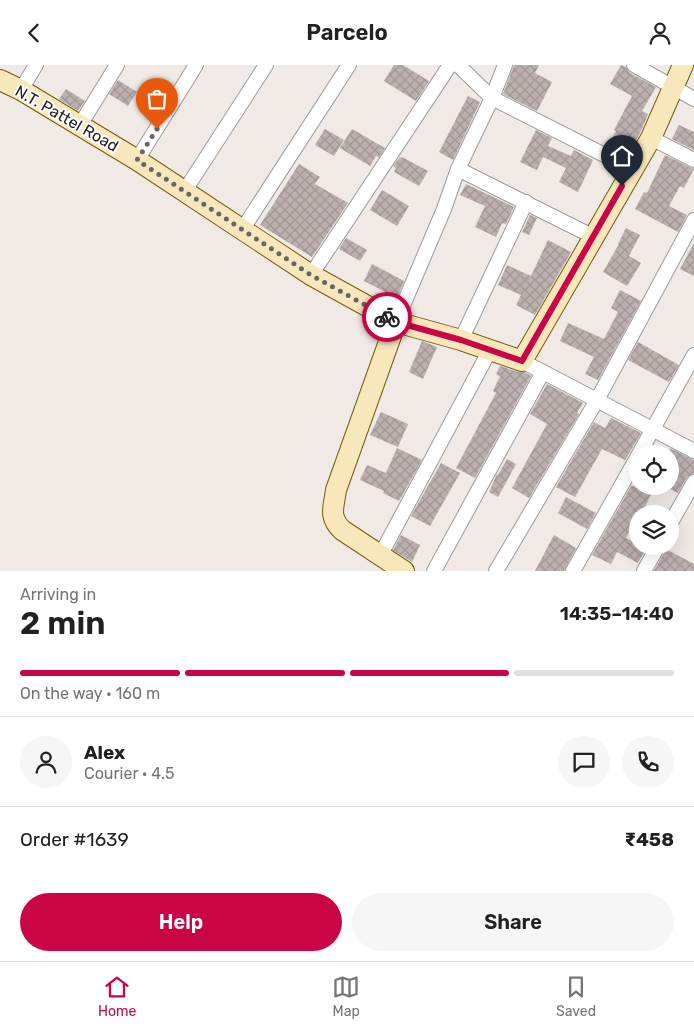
<!DOCTYPE html>
<html lang="en">
<head>
<meta charset="utf-8">
<style>
	:root { --surface:#fff; --page:#f6f6f6; --text:#202124; --muted:#757577; --line:#e0e0e0; --accent:#c90546 }
	body { margin:0; font-family:Rubik,sans-serif; background:var(--page); color:var(--text); height:100vh; display:flex; flex-direction:column; font-size:19px; white-space:nowrap }
	* { box-sizing:border-box; margin:0 }
	p { font-size:16px; color:var(--muted) }
	.icon { flex:none; width:28px; height:28px; fill:none; stroke:currentColor; stroke-width:2; stroke-linecap:round; stroke-linejoin:round }
	.map { position:relative; height:506px; overflow:hidden }
	.drawer { display:flex; flex-direction:column; background:var(--surface); flex:1 }
	.drawer>* { flex:none }
	.buttons { position:absolute; left:629px; top:380px; display:grid; gap:10px }
	.buttons a { display:grid; place-items:center; width:50px; height:50px; border-radius:50%; background:var(--surface); box-shadow:0 5px 20px #0002; font-size:25px }
	.pin { position:absolute; display:grid; place-items:center; width:42px; height:42px; color:#fff; margin:-51px -21px; border-radius:50% 50% 50% 0; rotate:-45deg; box-shadow:0 0 5px #0007 }
	.pin .icon { rotate:45deg }
	.courier { position:absolute; display:grid; place-items:center; width:50px; height:50px; margin:-25px; border:4px solid #c90546; border-radius:50%; background:#fff; color:#222; box-shadow:0 1px 6px #0007 }
	.overview em { font-style:normal; font-weight:600 }
	.overview div { display:flex; flex-direction:column-reverse }
	.overview { display:flex; align-items:center; justify-content:space-between; height:85px; padding:0 20px }
	h1 { font-size:32px; font-weight:600; line-height:38px }
	.bar { display:grid; grid-template-columns:repeat(4,1fr); gap:8px 5px; align-content:center; height:60px; padding:0 20px }
	.bar i { height:6px; border-radius:4px; background:var(--line) }
	.bar .selected { background:var(--accent) }
	.bar p { grid-column:span 4 }
	.line { display:flex; align-items:center; gap:12px; padding:0 20px; border-top:1px solid var(--line) }
	.line div { flex:1 }
	.round { display:grid; place-items:center; flex:none; width:52px; height:52px; border-radius:26px; background:var(--page) }
	.primary-button { display:flex; gap:10px; margin-top:auto; padding:10px 20px }
	.primary-button a { flex:1; height:58px; border-radius:30px; background:var(--accent); color:#fff; font-size:20px; font-weight:600; line-height:58px; text-align:center }
	.primary-button a+a { background:var(--page); color:var(--text) }
	header { display:flex; justify-content:space-between; align-items:center; height:65px; padding:0 20px; background:var(--surface); font-size:22px; font-weight:600 }
	.tab-bar { display:flex; justify-content:space-around; align-items:center; height:70px; border-top:1px solid var(--line); background:var(--surface); font-size:14px; color:var(--muted) }
	.tab-bar a { display:grid; justify-items:center; gap:2px }
	.tab-bar .selected { color:var(--accent) }
	.map>svg:first-child { display:block }
</style>
</head>
<body>
<header><svg class="icon" aria-label="back" viewBox="0 0 24 24"><path d="M15 5l-7 7 7 7"/></svg>Parcelo<svg class="icon" aria-label="person" viewBox="0 0 24 24"><circle cx="12" cy="8" r="4"/><path d="M4 21q1-7 8-7t8 7"/></svg></header>
<div class="map">
<svg width="694" height="506" viewBox="0 0 694 506">
	<defs>
		<pattern id="building-cross-hatch" width="8" height="8" patternUnits="userSpaceOnUse" patternTransform="scale(1.25)"><rect width="8" height="8" fill="#bcb0af"/><path d="M0 0l8 8M0 8l8-8" fill="none" stroke="#a19796"/></pattern>
	</defs>
	<rect width="100%" height="100%" fill="#f0e9e6"/>
	<g fill="url(#building-cross-hatch)">
		<path d="M 394,0 L 403,0 L 429,16 L 416,36 L 384,16 Z"/>
		<path d="M 514,0 L 539,0 L 535,8 L 552,17 L 537,46 L 503,29 Z"/>
		<path d="M 621,0 L 626,2 L 630,8 L 656,22 L 642,46 L 648,49 L 640,68 L 627,91 L 608,82 L 616,66 L 614,65 L 632,31 L 610,19 Z"/>
		<path d="M 118,15 L 137,27 L 128,41 L 109,29 Z"/>
		<path d="M 66,24 L 85,36 L 78,46 L 59,34 Z"/>
		<path d="M 468,31 L 480,37 L 453,95 L 439,87 Z"/>
		<path d="M 679,60 L 694,67 L 694,85 L 672,74 Z"/>
		<path d="M 325,64 L 344,75 L 334,91 L 315,80 Z"/>
		<path d="M 352,64 L 385,83 L 379,92 L 376,91 L 370,101 L 340,83 Z"/>
		<path d="M 536,65 L 552,73 L 548,81 L 571,91 L 574,85 L 593,95 L 578,127 L 559,117 L 566,103 L 543,92 L 537,105 L 520,97 Z"/>
		<path d="M 665,90 L 694,104 L 684,123 L 680,121 L 669,141 L 687,150 L 678,167 L 635,144 L 644,127 L 647,128 Z"/>
		<path d="M 400,92 L 401,93 L 402,92 L 428,106 L 419,121 L 394,107 L 396,103 L 393,101 Z"/>
		<path d="M 299,99 L 320,112 L 315,119 L 348,138 L 312,192 L 260,160 Z"/>
		<path d="M 466,119 L 514,142 L 506,159 L 502,158 L 496,172 L 475,162 L 485,141 L 460,130 Z"/>
		<path d="M 382,125 L 409,141 L 397,161 L 370,145 Z"/>
		<path d="M 530,150 L 537,153 L 529,170 L 522,167 Z"/>
		<path d="M 626,163 L 640,170 L 629,191 L 641,198 L 627,221 L 603,207 L 619,179 L 618,179 Z"/>
		<path d="M 346,173 L 367,185 L 360,196 L 339,184 Z"/>
		<path d="M 548,175 L 571,187 L 535,250 L 516,240 L 521,230 L 498,220 L 507,200 L 531,211 Z"/>
		<path d="M 694,178 L 694,211 L 680,204 Z"/>
		<path d="M 372,199 L 404,216 L 397,233 L 364,216 Z"/>
		<path d="M 620,225 L 641,236 L 598,315 L 585,309 L 594,292 L 560,276 L 568,258 L 604,274 L 618,247 L 611,243 Z"/>
		<path d="M 422,276 L 437,282 L 423,314 L 409,307 Z"/>
		<path d="M 638,277 L 679,300 L 669,317 L 628,295 Z"/>
		<path d="M 500,301 L 518,307 L 525,307 L 531,311 L 475,413 L 456,403 L 496,328 L 493,326 L 500,311 L 496,309 Z"/>
		<path d="M 547,319 L 583,338 L 577,348 L 579,349 L 529,433 L 512,423 L 547,359 L 530,349 Z"/>
		<path d="M 381,347 L 408,359 L 398,382 L 370,370 Z"/>
		<path d="M 611,353 L 641,368 L 625,395 L 602,384 L 575,432 L 556,422 L 594,357 L 605,363 Z"/>
		<path d="M 397,383 L 422,395 L 399,436 L 383,428 L 384,426 L 360,415 L 367,400 L 386,408 Z"/>
		<path d="M 670,383 L 694,395 L 694,408 L 687,412 L 678,428 L 670,424 Z"/>
		<path d="M 507,394 L 516,399 L 498,432 L 489,427 L 497,409 L 498,410 Z"/>
		<path d="M 441,398 L 460,408 L 430,461 L 411,451 Z"/>
		<path d="M 631,421 L 655,421 L 643,446 L 641,445 L 638,449 L 626,473 L 638,479 L 638,481 L 646,484 L 638,498 L 617,487 L 611,499 L 592,490 Z"/>
		<path d="M 566,432 L 596,448 L 587,464 L 558,448 Z"/>
		<path d="M 401,470 L 420,480 L 412,497 L 393,485 Z"/>
		<path d="M 554,470 L 576,483 L 564,506 L 535,506 Z"/>
		<path d="M 666,484 L 694,499 L 694,506 L 654,506 Z"/>
	</g>
	<g fill="none" stroke-linecap="round" stroke-linejoin="round">
		<g stroke="#9c9c9c" stroke-width="16">
			<g id="street">
				<path d="M 458,0 L 492,33 L 632,104"/>
				<path d="M 634,0 L 694,34"/>
				<path d="M 21,25 L 36,0"/>
				<path d="M 80,60 L 117,0"/>
				<path d="M 651,73 L 694,95"/>
				<path d="M 137,95 L 196,0"/>
				<path d="M 458,104 L 594,172"/>
				<path d="M 184,127 L 266,0"/>
				<path d="M 242,165 L 349,0"/>
				<path d="M 311,210 L 450,0"/>
				<path d="M 396,257 L 444,144 L 458,104 L 492,33 L 505,0"/>
				<path d="M 461,275 L 526,137"/>
				<path d="M 522,296 L 694,386"/>
				<path d="M 639,389 L 694,290"/>
				<path d="M 670,459 L 694,417"/>
				<path d="M 380,491 L 490,285"/>
				<path d="M 434,506 L 543,307"/>
				<path d="M 496,506 L 597,335 L 694,155"/>
				<path d="M 573,506 L 638,391"/>
				<path d="M 644,506 L 658,481"/>
			</g>
		</g>
		<g stroke="#755c07" stroke-width="22">
			<g id="secondary">
				<path d="M 0,15 L 21,25 L 137,95 L 311,210 L 396,257 L 461,275 L 522,296 L 651,73 L 683,0"/>
				<path d="M 396,257 L 336,425 C 334,442 328,451 342,465 L 404,506"/>
			</g>
		</g>
		<use href="#street" stroke="#fff" stroke-width="14"/>
		<use href="#secondary" stroke="#f8e7bb" stroke-width="20"/>
	</g>
	<g fill="none" stroke-linecap="round" stroke-linejoin="round">
		<path stroke="#686665" stroke-width="5" stroke-dasharray="0 9" d="M 157,64 L 137,95 L 311,210 L 387,252"/>
		<path stroke="#c90546" stroke-width="6" d="M 387,252 L 396,257 L 461,275 L 522,296 L 622,121"/>
	</g>
	<g text-anchor="middle" stroke-width="4" stroke-linejoin="round" paint-order="stroke">
		<g font-size="16" fill="#1f1f1f" stroke="#fff">
			<text transform="translate(67 53) rotate(30)" y="6">N.T. Pattel Road</text>
		</g>
	</g>
</svg>
<div class="buttons">
<a><svg class="icon" aria-label="locate" viewBox="0 0 24 24"><circle cx="12" cy="12" r="6"/><path d="M12 2v4M12 18v4M2 12h4M18 12h4"/></svg></a>
<a><svg class="icon" aria-label="layers" viewBox="0 0 24 24"><path d="M12 4l9 5-9 5-9-5zM3 14l9 5 9-5"/></svg></a>
</div>
<div class="pin" style="left:157px;top:64px;background:#ea580c"><svg class="icon" aria-label="bag" viewBox="0 0 24 24"><path d="M5 8h14l-1 12H6zM9 8a3 3 0 0 1 6 0"/></svg></div>
<div class="pin" style="left:622px;top:121px;background:#1f2937"><svg class="icon" aria-label="home" viewBox="0 0 24 24"><path d="M3 11l9-7 9 7M6 9v11h12V9"/></svg></div>
<div class="courier" style="left:387px;top:252px"><svg class="icon" aria-label="bike" viewBox="0 0 24 24"><circle cx="6" cy="16" r="4"/><circle cx="18" cy="16" r="4"/><path d="M6 16l4-8h5l3 8M10 8l3 8H6M13 5h3"/></svg></div>
</div>
<section class="drawer">
<div class="overview"><div><h1>2 min</h1><p>Arriving in</p></div><em>14:35–14:40</em></div>
<div class="bar"><i class="selected"></i><i class="selected"></i><i class="selected"></i><i></i><p>On the way · 160 m</p></div>
<div class="line" style="height:90px"><a class="round"><svg class="icon" aria-label="person" viewBox="0 0 24 24"><circle cx="12" cy="8" r="4"/><path d="M4 21q1-7 8-7t8 7"/></svg></a><div><b>Alex</b><p>Courier · 4.5</p></div><a class="round"><svg class="icon" aria-label="chat" viewBox="0 0 24 24"><path d="M4 5h16v11H9l-5 4z"/></svg></a><a class="round"><svg class="icon" aria-label="phone" viewBox="0 0 24 24"><path d="M5 4h4l2 5-3 2q2 4 5 5l2-3 5 2v4C11 20 4 13 5 4z"/></svg></a></div>
<div class="line" style="height:65px"><div>Order #1639</div><b>₹458</b></div>
<div class="primary-button"><a>Help</a><a>Share</a></div>
</section>
<nav class="tab-bar">
<a class="selected"><svg class="icon" aria-label="home" viewBox="0 0 24 24"><path d="M3 11l9-7 9 7M6 9v11h12V9"/></svg>Home</a>
<a><svg class="icon" aria-label="map" viewBox="0 0 24 24"><path d="M3 6l6-2 6 2 6-2v14l-6 2-6-2-6 2zM9 4v14M15 6v14"/></svg>Map</a>
<a><svg class="icon" aria-label="saved" viewBox="0 0 24 24"><path d="M7 4h10v16l-5-4-5 4z"/></svg>Saved</a>
</nav>
</body>
</html>
